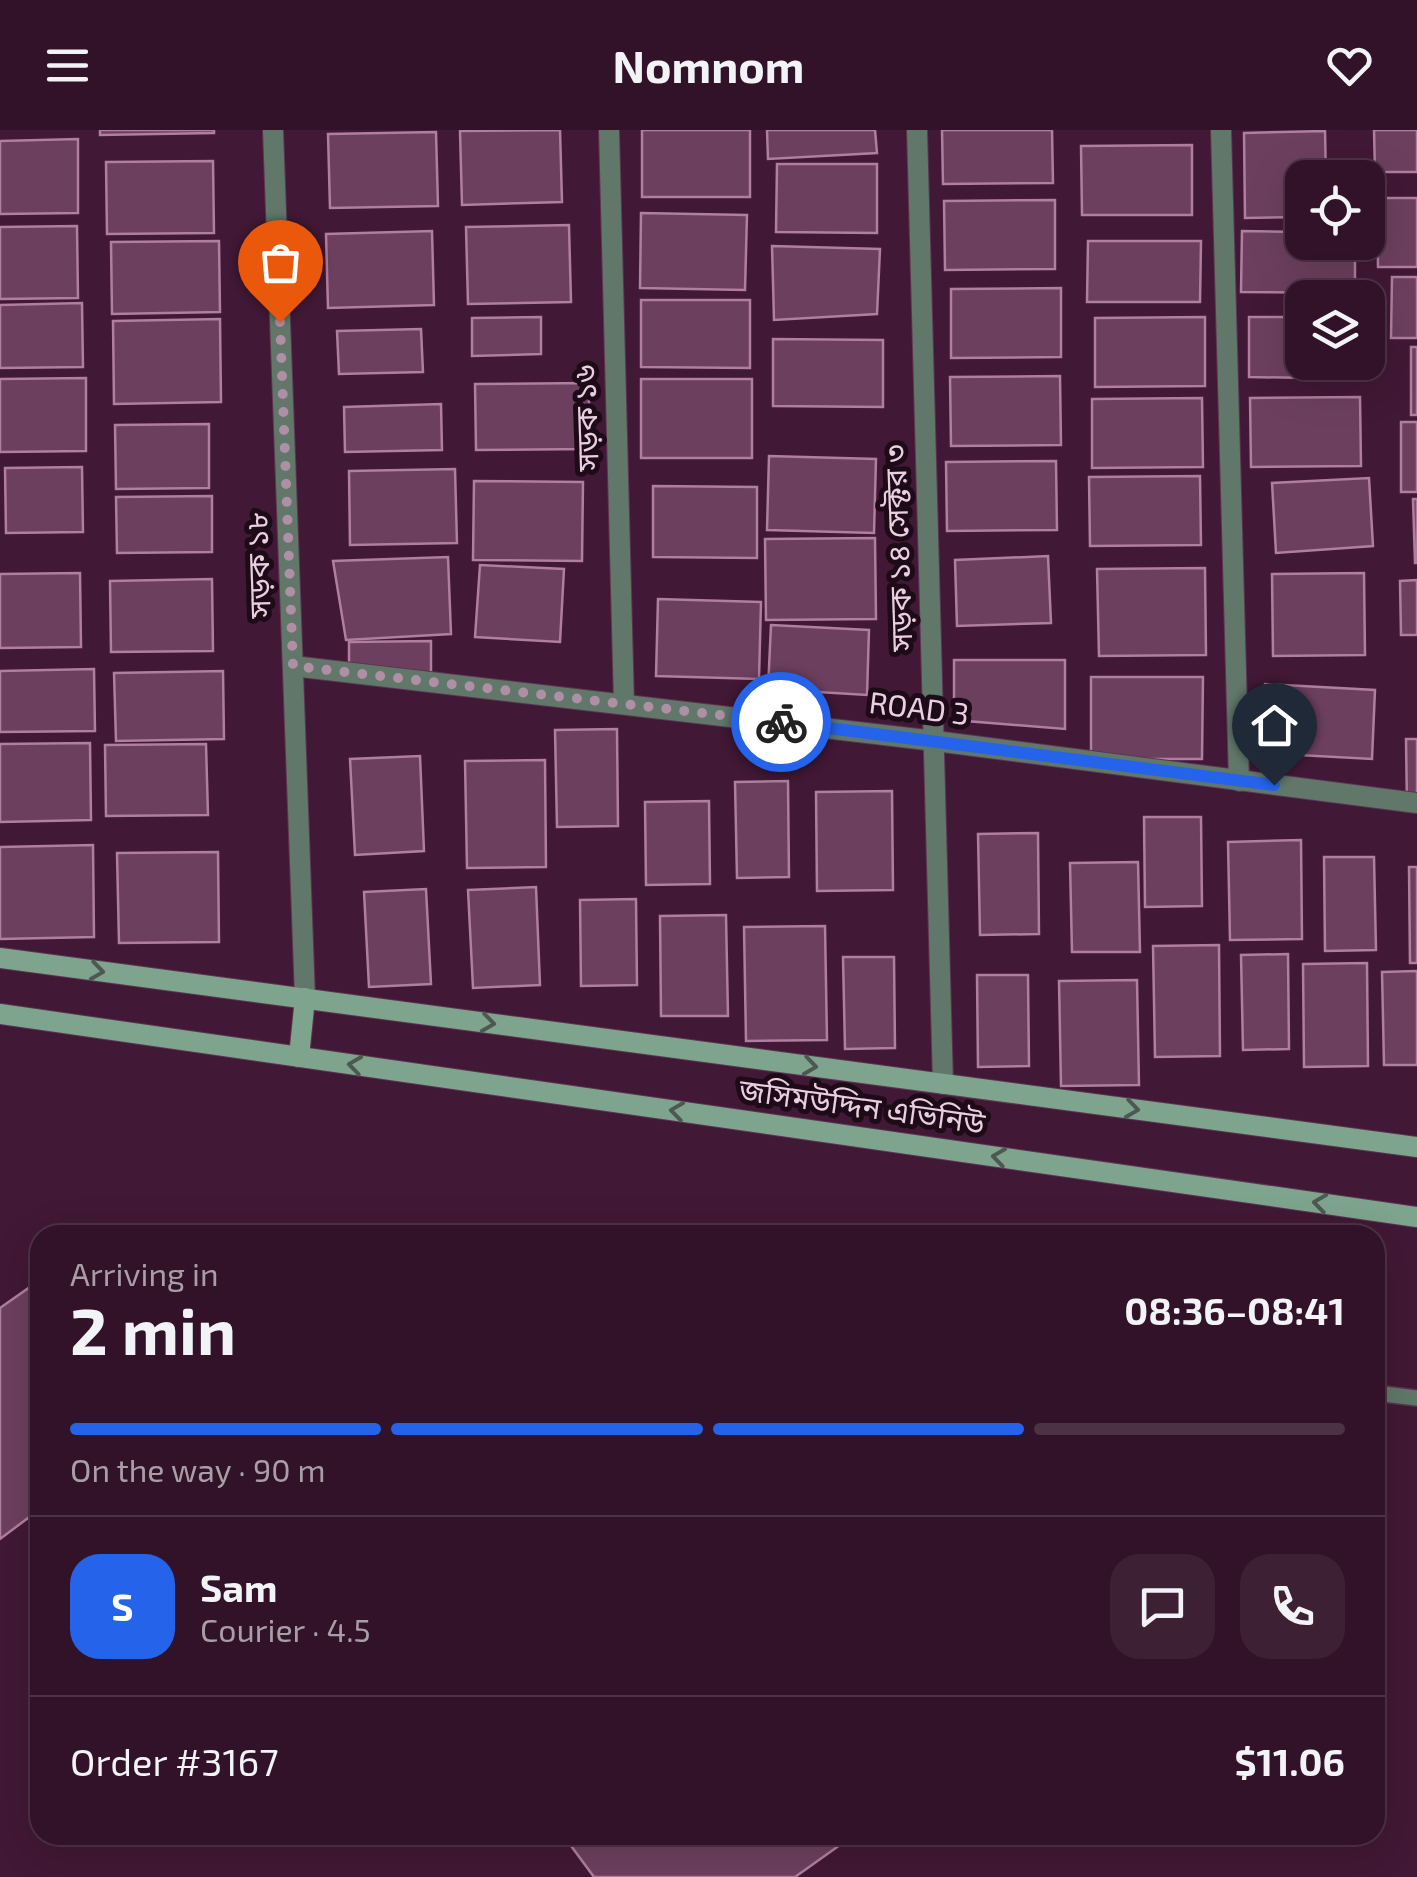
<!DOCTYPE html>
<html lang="en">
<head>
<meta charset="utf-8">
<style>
	:root { --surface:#311228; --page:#3d2034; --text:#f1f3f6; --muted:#a89ea8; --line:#4c3245; --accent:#2563eb }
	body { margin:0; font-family:"Exo 2","Noto Sans Bengali",sans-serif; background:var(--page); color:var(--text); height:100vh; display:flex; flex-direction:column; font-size:38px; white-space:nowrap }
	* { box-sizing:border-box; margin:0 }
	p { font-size:32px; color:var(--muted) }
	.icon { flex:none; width:55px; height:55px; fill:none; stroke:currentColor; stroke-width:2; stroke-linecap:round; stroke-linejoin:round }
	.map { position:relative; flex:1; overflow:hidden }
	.side { position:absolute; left:30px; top:1095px; width:1355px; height:620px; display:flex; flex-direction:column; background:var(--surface); border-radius:30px; box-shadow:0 10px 40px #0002,0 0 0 2px var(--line) }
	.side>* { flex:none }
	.buttons { position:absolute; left:1285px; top:30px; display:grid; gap:20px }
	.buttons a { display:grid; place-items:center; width:100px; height:100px; border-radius:20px; background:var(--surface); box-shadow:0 10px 40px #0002,0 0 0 2px var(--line); font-size:50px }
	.pin { position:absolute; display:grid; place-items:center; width:85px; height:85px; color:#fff; margin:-102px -42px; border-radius:50% 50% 50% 0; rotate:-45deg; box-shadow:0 0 10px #0007 }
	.pin .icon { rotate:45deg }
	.courier { position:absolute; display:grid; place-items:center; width:100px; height:100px; margin:-50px; border:8px solid #2563eb; border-radius:50%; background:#fff; color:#222; box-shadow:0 2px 12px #0007 }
	.head em { font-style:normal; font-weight:700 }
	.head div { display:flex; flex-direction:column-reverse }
	.head { display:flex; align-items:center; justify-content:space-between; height:170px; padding:0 40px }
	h1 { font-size:65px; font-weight:700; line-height:75px }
	.bar { display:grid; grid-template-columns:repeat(4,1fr); gap:15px 10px; align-content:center; height:120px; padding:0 40px }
	.bar i { height:12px; border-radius:8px; background:var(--line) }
	.bar .on { background:var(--accent) }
	.bar p { grid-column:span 4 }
	.line { display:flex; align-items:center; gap:25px; padding:0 40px; border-top:2px solid var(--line) }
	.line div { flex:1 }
	.round { display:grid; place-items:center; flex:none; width:105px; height:105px; border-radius:30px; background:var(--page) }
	header { display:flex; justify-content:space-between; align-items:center; height:130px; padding:0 40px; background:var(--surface); font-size:45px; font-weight:700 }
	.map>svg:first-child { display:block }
</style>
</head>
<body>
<header><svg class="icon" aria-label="menu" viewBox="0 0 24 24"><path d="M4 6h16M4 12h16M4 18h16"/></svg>Nomnom<svg class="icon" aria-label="heart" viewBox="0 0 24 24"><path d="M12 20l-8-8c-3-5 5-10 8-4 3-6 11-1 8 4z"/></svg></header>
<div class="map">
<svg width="1417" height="1747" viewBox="0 0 1417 1747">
	<rect width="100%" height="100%" fill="#411835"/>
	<g fill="#6c3f5e" stroke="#b07e9f" stroke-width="2.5">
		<path d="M 100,0 L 214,0 L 214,3 L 100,5 Z"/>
		<path d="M 560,0 L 562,72 L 462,75 L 460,1 Z"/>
		<rect x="642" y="0" width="108" height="67"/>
		<path d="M 767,0 L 875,0 L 877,23 L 768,29 Z"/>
		<path d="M 942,0 L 1052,0 L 1053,53 L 943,54 Z"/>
		<path d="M 1374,0 L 1417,0 L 1417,42 L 1375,42 Z"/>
		<path d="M 1325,1 L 1326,48 L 1302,48 L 1302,87 L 1245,88 L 1244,3 Z"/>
		<path d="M 436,2 L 438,76 L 330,78 L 328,4 Z"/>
		<path d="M 78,9 L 78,83 L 0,84 L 0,11 Z"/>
		<path d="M 1192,15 L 1192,85 L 1082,85 L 1081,16 Z"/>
		<path d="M 213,31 L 214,103 L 107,104 L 106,32 Z"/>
		<path d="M 777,34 L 877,34 L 877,103 L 776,102 Z"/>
		<path d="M 1377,68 L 1417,68 L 1417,137 L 1378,137 Z"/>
		<path d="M 1055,70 L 1055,139 L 945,140 L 944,71 Z"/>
		<path d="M 641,83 L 747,85 L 745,160 L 640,158 Z"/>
		<path d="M 569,95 L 571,172 L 468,174 L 466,97 Z"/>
		<path d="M 77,96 L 78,168 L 0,169 L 0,97 Z"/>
		<path d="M 432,101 L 434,175 L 328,178 L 326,104 Z"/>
		<path d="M 1242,101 L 1302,102 L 1302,112 L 1355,112 L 1355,163 L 1241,162 Z"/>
		<path d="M 219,111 L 220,182 L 112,184 L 111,112 Z"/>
		<path d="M 1088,111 L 1201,111 L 1200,172 L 1087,172 Z"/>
		<path d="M 772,116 L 880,119 L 877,184 L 774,190 Z"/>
		<path d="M 1392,147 L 1417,147 L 1417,208 L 1391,208 Z"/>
		<path d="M 1061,158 L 1061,227 L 951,228 L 951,159 Z"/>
		<path d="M 641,170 L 750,170 L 750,238 L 641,237 Z"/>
		<path d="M 82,173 L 83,237 L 0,238 L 0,175 Z"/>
		<path d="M 541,187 L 541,224 L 472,226 L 472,188 Z"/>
		<path d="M 1205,187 L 1205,256 L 1095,257 L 1095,188 Z"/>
		<path d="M 1249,187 L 1302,187 L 1302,232 L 1362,232 L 1362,249 L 1249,247 Z"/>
		<path d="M 220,189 L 221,272 L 114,274 L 113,191 Z"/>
		<path d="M 421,199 L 423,242 L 339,244 L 337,201 Z"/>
		<path d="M 773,209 L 883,210 L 883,277 L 773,276 Z"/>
		<rect x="1411" y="217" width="6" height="68"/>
		<path d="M 1060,246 L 1061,315 L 951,316 L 950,247 Z"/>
		<path d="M 86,248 L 86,321 L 0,322 L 0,249 Z"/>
		<rect x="641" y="249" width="111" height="79"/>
		<path d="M 589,253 L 589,319 L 476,320 L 475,254 Z"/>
		<path d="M 1360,267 L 1361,336 L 1251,337 L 1250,268 Z"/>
		<path d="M 1202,268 L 1203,337 L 1092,338 L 1092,269 Z"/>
		<path d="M 441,274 L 442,320 L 345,322 L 344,277 Z"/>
		<rect x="1401" y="292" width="16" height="70"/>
		<path d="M 209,294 L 209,358 L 116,359 L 115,295 Z"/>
		<path d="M 769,326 L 876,329 L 874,403 L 767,400 Z"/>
		<path d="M 1056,331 L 1057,400 L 947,401 L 946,332 Z"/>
		<path d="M 82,337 L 83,402 L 6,403 L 5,338 Z"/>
		<path d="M 455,339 L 457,413 L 350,415 L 349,341 Z"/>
		<path d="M 1200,346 L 1201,415 L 1090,416 L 1089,347 Z"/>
		<path d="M 1369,348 L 1373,416 L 1276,423 L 1272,353 Z"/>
		<path d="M 474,351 L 583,352 L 582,431 L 473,430 Z"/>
		<path d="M 653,356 L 757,357 L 757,428 L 653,427 Z"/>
		<path d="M 212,366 L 212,422 L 117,423 L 116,367 Z"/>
		<path d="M 1413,369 L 1417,369 L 1417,433 L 1415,433 Z"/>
		<path d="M 875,408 L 876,489 L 766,490 L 765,409 Z"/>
		<path d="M 1048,426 L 1051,493 L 957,496 L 955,430 Z"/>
		<path d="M 448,427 L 451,504 L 346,510 L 333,431 Z"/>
		<path d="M 480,435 L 564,439 L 560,512 L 475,507 Z"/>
		<path d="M 1205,438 L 1206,525 L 1099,526 L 1097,439 Z"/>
		<path d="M 80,443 L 81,517 L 0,518 L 0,444 Z"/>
		<path d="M 1364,443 L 1365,525 L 1273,526 L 1272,444 Z"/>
		<path d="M 212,449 L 213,521 L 111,522 L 110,451 Z"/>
		<path d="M 1417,450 L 1417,505 L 1401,505 L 1400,451 Z"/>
		<path d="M 658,469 L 761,472 L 759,549 L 656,546 Z"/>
		<path d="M 771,495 L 869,500 L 867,565 L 768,559 Z"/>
		<path d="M 431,511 L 431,548 L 349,538 L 349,512 Z"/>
		<path d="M 954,530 L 1065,530 L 1065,599 L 954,590 Z"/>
		<path d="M 94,539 L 95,601 L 0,602 L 0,541 Z"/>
		<path d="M 223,541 L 224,609 L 116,611 L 114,543 Z"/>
		<path d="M 1091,547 L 1203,547 L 1202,629 L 1091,629 Z"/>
		<path d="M 1265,554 L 1375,560 L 1372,629 L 1261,623 Z"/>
		<path d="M 617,599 L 618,696 L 557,697 L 555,600 Z"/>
		<path d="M 1406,609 L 1417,609 L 1417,678 L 1407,678 Z"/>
		<path d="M 90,613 L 91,690 L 0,692 L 0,614 Z"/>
		<path d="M 206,614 L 208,685 L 106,686 L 105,615 Z"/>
		<path d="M 420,626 L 424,721 L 355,725 L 350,629 Z"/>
		<path d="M 545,630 L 546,737 L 467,738 L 465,631 Z"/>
		<path d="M 788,651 L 789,747 L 737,748 L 735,652 Z"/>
		<path d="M 892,661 L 893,760 L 817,761 L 816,662 Z"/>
		<path d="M 709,671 L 710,754 L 646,755 L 645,672 Z"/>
		<path d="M 1144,687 L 1201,687 L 1202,776 L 1145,777 Z"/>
		<path d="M 1038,703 L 1039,804 L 980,805 L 978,704 Z"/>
		<path d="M 1301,710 L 1302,809 L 1230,810 L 1228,712 Z"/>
		<path d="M 93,715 L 94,807 L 0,809 L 0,717 Z"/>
		<path d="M 218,722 L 219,812 L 119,813 L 117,723 Z"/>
		<path d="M 1324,727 L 1374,727 L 1376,820 L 1325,821 Z"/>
		<path d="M 1138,732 L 1140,822 L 1072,822 L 1070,733 Z"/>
		<path d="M 1409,737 L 1417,737 L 1417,833 L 1410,833 Z"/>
		<path d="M 536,757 L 540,855 L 473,858 L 468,760 Z"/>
		<path d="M 426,759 L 431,854 L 369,857 L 364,762 Z"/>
		<path d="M 636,769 L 637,855 L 581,856 L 580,770 Z"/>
		<path d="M 726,785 L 728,886 L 661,886 L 660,786 Z"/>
		<path d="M 825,796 L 827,910 L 746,911 L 744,797 Z"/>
		<path d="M 1219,815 L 1220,926 L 1155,927 L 1153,816 Z"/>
		<path d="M 1288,824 L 1289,919 L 1243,920 L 1241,825 Z"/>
		<path d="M 843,827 L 894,827 L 895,918 L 845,919 Z"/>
		<path d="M 1367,833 L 1368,936 L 1304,937 L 1303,834 Z"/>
		<path d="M 1417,841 L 1417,935 L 1384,935 L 1382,842 Z"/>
		<path d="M 977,845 L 1028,845 L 1029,936 L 978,937 Z"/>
		<path d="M 1137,850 L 1139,955 L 1061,956 L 1059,851 Z"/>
		<path d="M 40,1150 L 40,1379 L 0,1409 L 0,1178 Z"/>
		<path d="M 563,1705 L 854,1705 L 795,1747 L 594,1747 Z"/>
	</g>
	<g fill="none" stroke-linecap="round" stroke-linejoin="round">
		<g stroke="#5c3550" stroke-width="18">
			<path id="lane" d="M 1375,1263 L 1417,1268"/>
		</g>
		<g stroke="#5c3550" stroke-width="22">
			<g id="street">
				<path d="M 273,0 L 305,868"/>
				<path d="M 609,0 L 624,574"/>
				<path d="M 917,0 L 943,954"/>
				<path d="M 1221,0 L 1239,651"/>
				<path d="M 293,536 L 935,611 L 1417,673"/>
			</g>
		</g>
		<g stroke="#5c3550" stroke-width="22">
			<g id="secondary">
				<path d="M 0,828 L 1417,1017"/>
				<path d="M 0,884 L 1417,1087"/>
				<path d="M 299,927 L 305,868"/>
			</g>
		</g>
		<use href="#lane" stroke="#60776a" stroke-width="15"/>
		<use href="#street" stroke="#60776a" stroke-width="20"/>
		<use href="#secondary" stroke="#7ea48e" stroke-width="20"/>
	</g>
	<defs><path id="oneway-chevron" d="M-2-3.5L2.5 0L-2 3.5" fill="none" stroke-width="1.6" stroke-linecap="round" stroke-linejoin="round" transform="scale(2.5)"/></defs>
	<g stroke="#4e5853">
		<use href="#oneway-chevron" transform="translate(97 841) rotate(8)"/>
		<use href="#oneway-chevron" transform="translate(488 893) rotate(8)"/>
		<use href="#oneway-chevron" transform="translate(355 935) rotate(-172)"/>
		<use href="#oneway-chevron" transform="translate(810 936) rotate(8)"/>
		<use href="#oneway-chevron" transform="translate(1132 979) rotate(8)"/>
		<use href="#oneway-chevron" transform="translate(677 981) rotate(-172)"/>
		<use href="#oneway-chevron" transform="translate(999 1027) rotate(-172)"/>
		<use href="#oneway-chevron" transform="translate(1320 1073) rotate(-172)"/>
	</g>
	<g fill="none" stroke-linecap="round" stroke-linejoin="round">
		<path stroke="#af8fa4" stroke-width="10" stroke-dasharray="0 18" d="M 280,192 L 293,536 L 781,592"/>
		<path stroke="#2563eb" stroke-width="12" d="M 781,592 L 1274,655"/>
	</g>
	<g text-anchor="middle" stroke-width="10" stroke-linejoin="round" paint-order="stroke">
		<g font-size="30" fill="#eacfe0" stroke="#1d0b18">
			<text transform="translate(587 288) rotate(-92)" y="10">সড়ক ১৬</text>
			<text transform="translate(899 418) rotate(-92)" y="10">সড়ক ১৪ সেক্টর ৩</text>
			<text transform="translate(259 435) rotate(-92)" y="10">সড়ক ১৮</text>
			<text transform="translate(919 579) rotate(7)" y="10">ROAD 3</text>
			<text transform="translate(862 977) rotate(8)" y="10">জসিমউদ্দিন এভিনিউ</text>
		</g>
	</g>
</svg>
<div class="buttons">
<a><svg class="icon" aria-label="locate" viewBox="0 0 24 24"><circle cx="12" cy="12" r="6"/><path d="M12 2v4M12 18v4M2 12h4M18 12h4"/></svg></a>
<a><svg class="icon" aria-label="layers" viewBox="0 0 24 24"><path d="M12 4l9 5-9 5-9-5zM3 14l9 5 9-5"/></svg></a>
</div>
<div class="pin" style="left:280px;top:192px;background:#ea580c"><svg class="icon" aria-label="bag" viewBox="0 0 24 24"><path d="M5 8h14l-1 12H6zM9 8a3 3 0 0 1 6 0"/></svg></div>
<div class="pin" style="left:1274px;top:655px;background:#1f2937"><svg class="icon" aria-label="home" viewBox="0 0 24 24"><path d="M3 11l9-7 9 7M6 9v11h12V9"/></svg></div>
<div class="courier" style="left:781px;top:592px"><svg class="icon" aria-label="bike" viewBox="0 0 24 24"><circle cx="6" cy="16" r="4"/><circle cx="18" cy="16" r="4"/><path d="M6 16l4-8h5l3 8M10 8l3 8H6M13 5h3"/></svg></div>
<section class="side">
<div class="head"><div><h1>2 min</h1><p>Arriving in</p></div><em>08:36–08:41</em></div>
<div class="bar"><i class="on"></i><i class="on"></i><i class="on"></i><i></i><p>On the way · 90 m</p></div>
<div class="line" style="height:180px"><b class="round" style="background:var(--accent);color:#fff">S</b><div><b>Sam</b><p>Courier · 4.5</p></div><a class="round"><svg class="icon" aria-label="chat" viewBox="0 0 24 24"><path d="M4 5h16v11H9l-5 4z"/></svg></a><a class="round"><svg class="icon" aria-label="phone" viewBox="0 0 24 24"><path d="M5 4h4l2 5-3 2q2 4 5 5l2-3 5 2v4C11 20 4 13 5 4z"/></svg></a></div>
<div class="line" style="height:130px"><div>Order #3167</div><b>$11.06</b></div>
</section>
</div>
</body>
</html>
